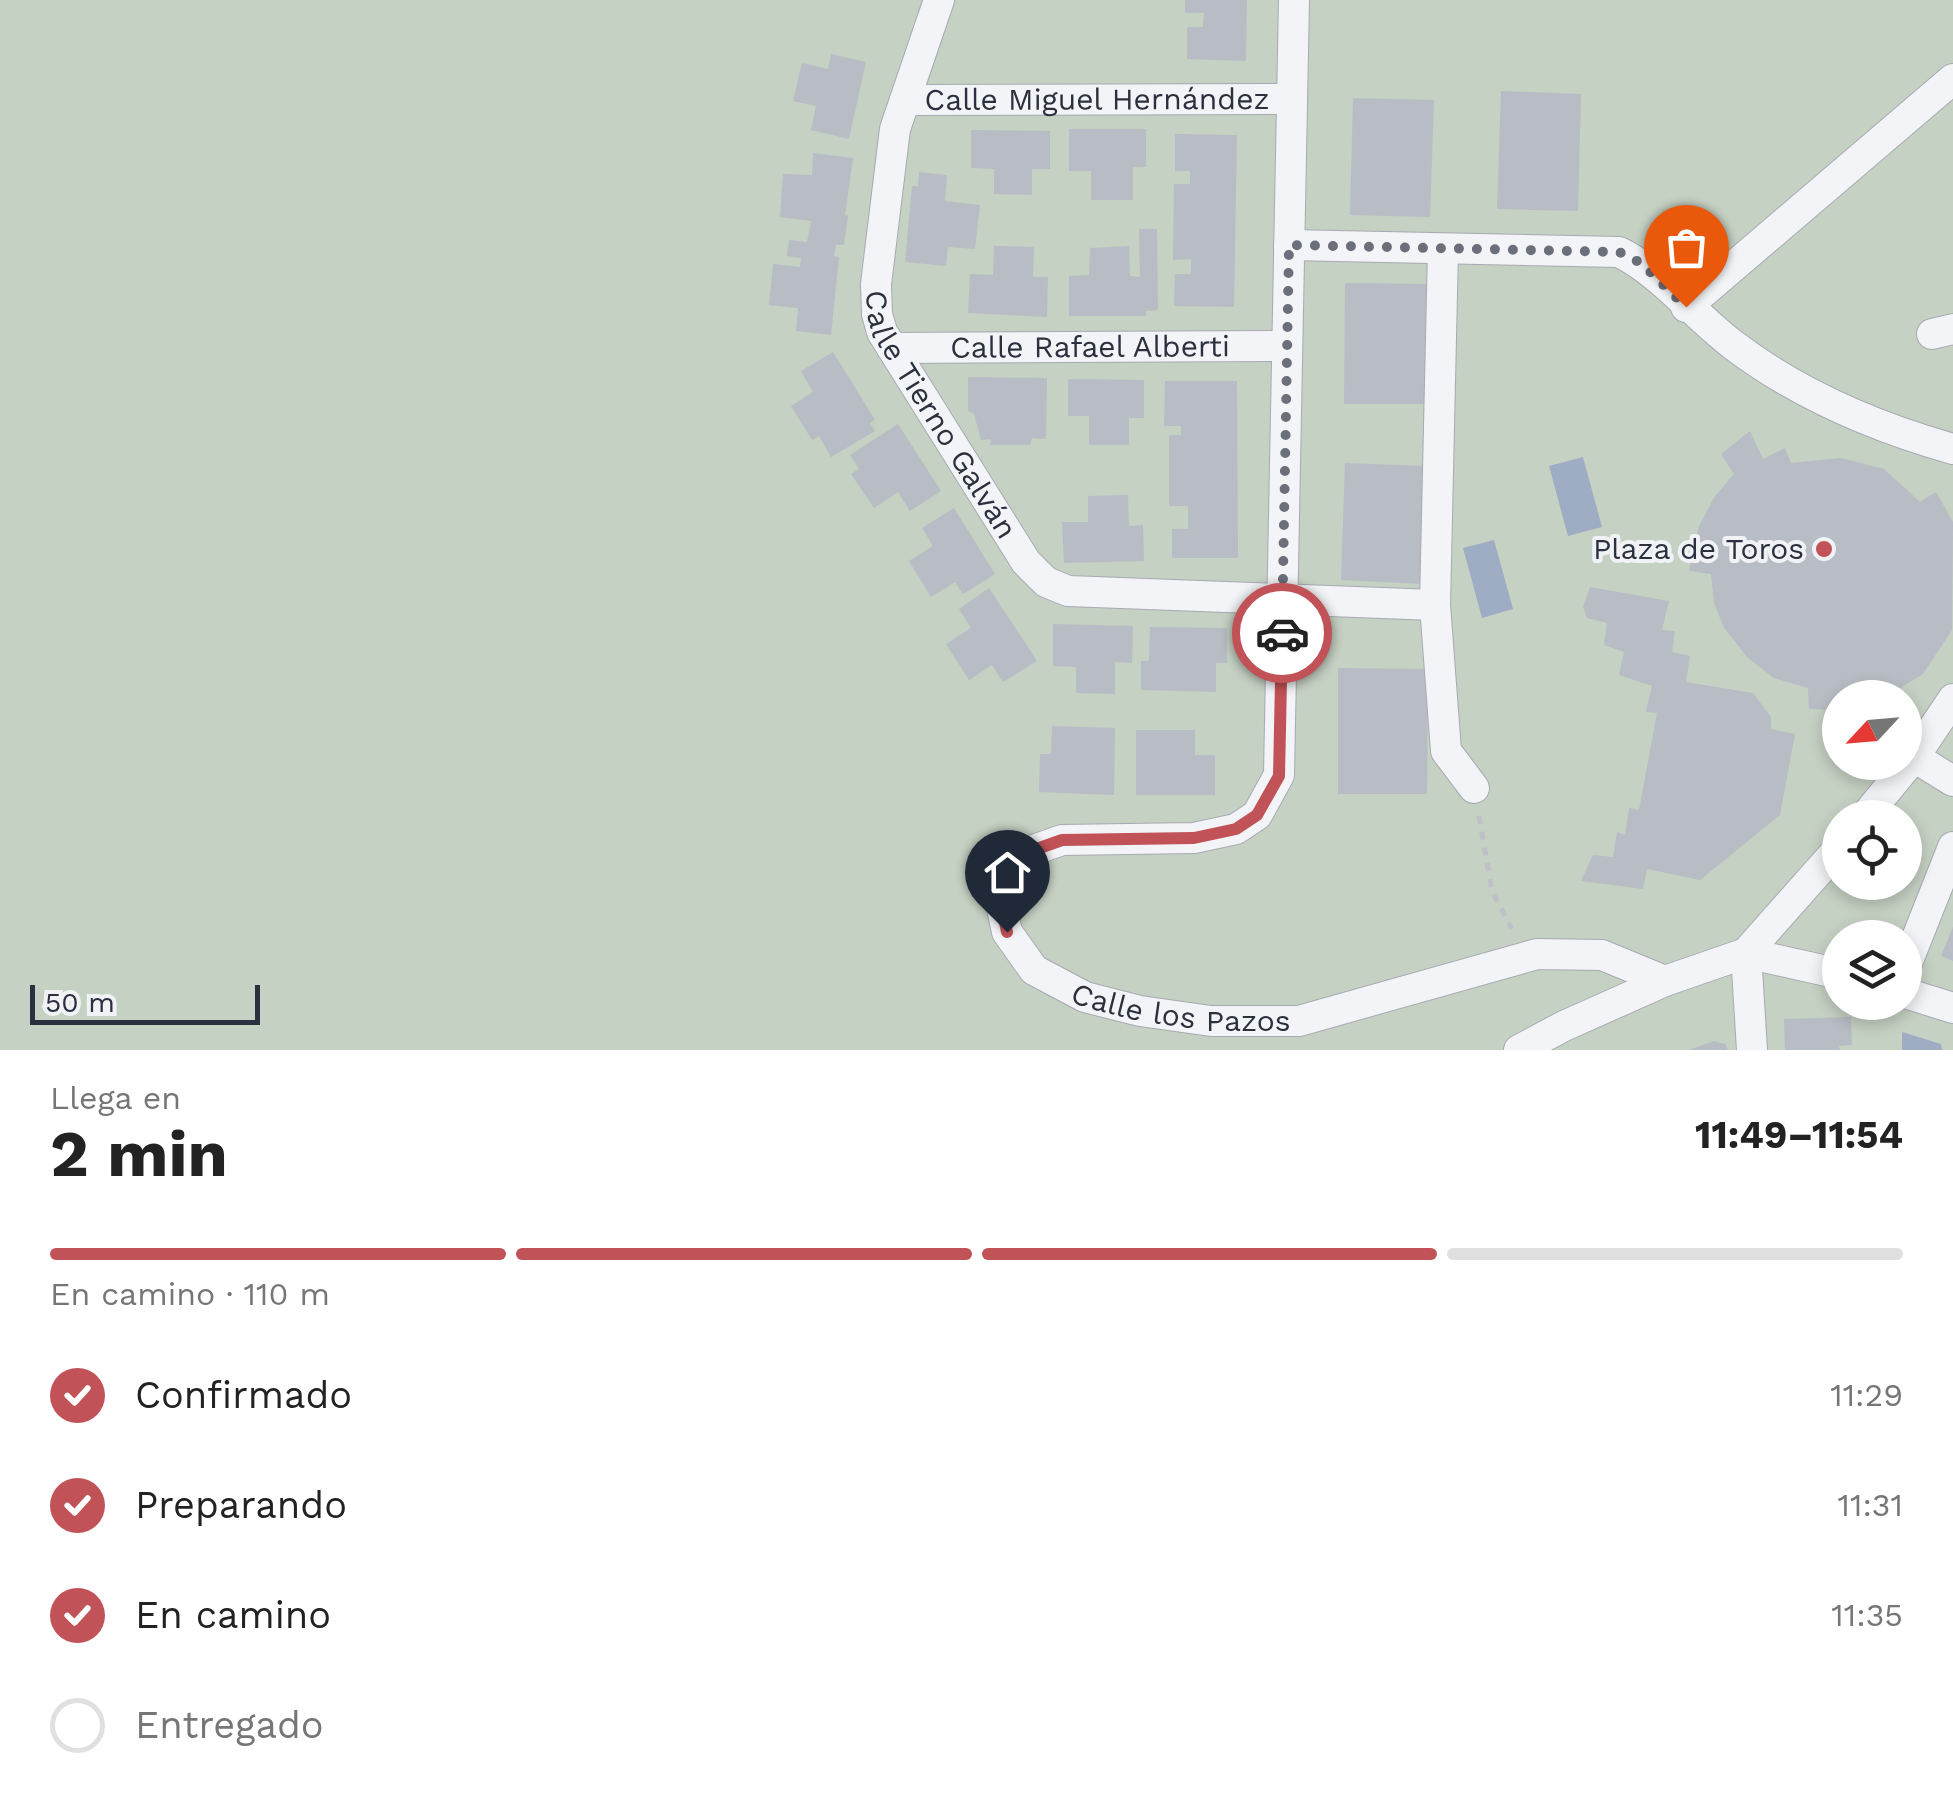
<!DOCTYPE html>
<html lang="es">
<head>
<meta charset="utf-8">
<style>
	:root { --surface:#fff; --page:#f2f2f2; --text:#222; --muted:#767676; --line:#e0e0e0; --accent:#c15257 }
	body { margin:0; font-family:"Work Sans",sans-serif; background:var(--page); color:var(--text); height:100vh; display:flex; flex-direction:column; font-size:38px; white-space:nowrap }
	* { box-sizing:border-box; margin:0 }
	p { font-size:32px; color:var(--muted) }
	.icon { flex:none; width:55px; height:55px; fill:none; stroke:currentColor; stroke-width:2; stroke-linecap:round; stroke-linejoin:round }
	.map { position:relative; height:1050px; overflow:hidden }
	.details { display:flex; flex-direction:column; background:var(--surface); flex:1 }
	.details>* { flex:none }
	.needle { width:65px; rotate:244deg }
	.controls { position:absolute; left:1822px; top:680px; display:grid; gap:20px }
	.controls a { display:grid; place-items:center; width:100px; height:100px; border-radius:50%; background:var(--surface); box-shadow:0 5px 15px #0003; font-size:50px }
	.scale { position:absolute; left:30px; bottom:25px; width:230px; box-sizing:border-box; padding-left:10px; border:5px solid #2b303e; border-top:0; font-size:28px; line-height:35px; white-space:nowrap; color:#2b303e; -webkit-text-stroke:8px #f0f2f6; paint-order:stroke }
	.pin { position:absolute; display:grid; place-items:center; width:85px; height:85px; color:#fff; margin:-102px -42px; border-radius:50% 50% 50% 0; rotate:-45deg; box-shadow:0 0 10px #0007 }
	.pin .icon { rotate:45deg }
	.courier { position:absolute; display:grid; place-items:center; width:100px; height:100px; margin:-50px; border:8px solid #c15257; border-radius:50%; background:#fff; color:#222; box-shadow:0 2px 12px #0007 }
	.summary em { font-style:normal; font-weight:700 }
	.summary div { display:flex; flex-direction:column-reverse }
	.summary { display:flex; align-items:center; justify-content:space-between; height:170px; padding:0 50px }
	h1 { font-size:65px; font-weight:700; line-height:75px }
	.bar { display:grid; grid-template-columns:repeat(4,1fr); gap:15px 10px; align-content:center; height:120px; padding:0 50px }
	.bar i { height:12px; border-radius:8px; background:var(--line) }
	.bar .selected { background:var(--accent) }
	.bar p { grid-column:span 4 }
	ol { padding:0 50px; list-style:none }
	li { display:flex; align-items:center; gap:30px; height:110px }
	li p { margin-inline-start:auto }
	li .icon { padding:10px; border-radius:50%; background:var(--accent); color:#fff; stroke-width:4 }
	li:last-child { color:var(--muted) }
	li i { width:55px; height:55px; border:5px solid var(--line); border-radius:50% }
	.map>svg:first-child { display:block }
</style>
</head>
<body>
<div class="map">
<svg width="1953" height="1050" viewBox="0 0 1953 1050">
	<rect width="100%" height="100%" fill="#e1e3e8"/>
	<path fill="#c5d1c3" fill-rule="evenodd" d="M 0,0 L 1953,0 L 1953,1050 L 0,1050 ZM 1840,698 L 1905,698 L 1905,762 L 1840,762 ZM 1840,818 L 1905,818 L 1905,882 L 1840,882 ZM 1840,938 L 1905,938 L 1905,1002 L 1840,1002 Z"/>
	<g fill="#9fadc4">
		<path d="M 1583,457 L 1602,527 L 1568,536 L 1549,466 Z"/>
		<path d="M 1494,540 L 1513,609 L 1482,618 L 1463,548 Z"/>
		<path d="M 1902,1032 L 1941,1044 L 1942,1050 L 1902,1050 Z"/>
	</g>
	<g fill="#b8bcc4">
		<path d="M 1185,0 L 1247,0 L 1246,61 L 1187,59 L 1187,27 L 1203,27 L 1204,13 L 1185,13 Z"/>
		<path d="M 831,54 L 866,62 L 849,139 L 811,130 L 816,106 L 793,101 L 802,63 L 828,69 Z"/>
		<path d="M 1501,91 L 1581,94 L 1578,211 L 1497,209 Z"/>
		<path d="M 1353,98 L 1434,100 L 1430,217 L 1350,215 Z"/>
		<path d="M 1069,129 L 1146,129 L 1146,167 L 1133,167 L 1133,200 L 1091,200 L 1091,171 L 1069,171 Z"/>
		<path d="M 971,130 L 1050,131 L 1050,169 L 1032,169 L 1032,195 L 994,194 L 994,169 L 971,168 Z"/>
		<path d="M 1175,134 L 1237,135 L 1234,307 L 1174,306 L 1175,274 L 1191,274 L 1191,259 L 1173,260 L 1174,184 L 1190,184 L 1190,171 L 1175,171 Z"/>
		<path d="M 813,153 L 853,158 L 845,215 L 848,216 L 844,245 L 836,245 L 834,256 L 839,257 L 831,335 L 796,331 L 798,308 L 769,305 L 773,264 L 800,267 L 801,258 L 787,256 L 789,240 L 807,242 L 811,221 L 780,217 L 783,174 L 812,175 Z"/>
		<path d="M 919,172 L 947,175 L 945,201 L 980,205 L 975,249 L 948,247 L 946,266 L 905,262 L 912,186 L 918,186 Z"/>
		<path d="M 1139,229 L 1157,229 L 1158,310 L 1146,311 L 1146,316 L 1069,316 L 1069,276 L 1089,275 L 1090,248 L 1129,246 L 1130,276 L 1140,277 Z"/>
		<path d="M 994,246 L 1034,247 L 1033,277 L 1048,277 L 1047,317 L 968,313 L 970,274 L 993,275 Z"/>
		<path d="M 1345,283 L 1428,284 L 1427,404 L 1344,404 Z"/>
		<path d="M 833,352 L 875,420 L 870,423 L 875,431 L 831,457 L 819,436 L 812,440 L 791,406 L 813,392 L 801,371 Z"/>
		<path d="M 968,377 L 1047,378 L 1046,439 L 1032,438 L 1030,445 L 990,445 L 991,439 L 981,440 L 974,414 L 968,411 Z"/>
		<path d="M 1068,379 L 1144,380 L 1144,418 L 1129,418 L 1129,445 L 1089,445 L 1089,416 L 1068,416 Z"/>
		<path d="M 1165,381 L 1237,381 L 1238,558 L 1172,558 L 1172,529 L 1188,529 L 1188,506 L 1169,506 L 1169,435 L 1181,435 L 1181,426 L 1164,426 Z"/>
		<path d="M 898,424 L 941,491 L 910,511 L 898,492 L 874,508 L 851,474 L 859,469 L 850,455 Z"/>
		<path d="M 1750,431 L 1763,459 L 1785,448 L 1791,463 L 1841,458 L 1884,469 L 1920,502 L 1936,492 L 1953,522 L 1952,630 L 1923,674 L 1884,698 L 1840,698 L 1840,710 L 1809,709 L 1808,688 L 1774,678 L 1748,658 L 1724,628 L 1714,603 L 1711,574 L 1689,571 L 1699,526 L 1715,496 L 1734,474 L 1721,454 Z"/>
		<path d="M 1345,463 L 1426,466 L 1423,584 L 1341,580 Z"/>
		<path d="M 1128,495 L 1129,526 L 1143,525 L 1144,561 L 1064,563 L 1062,522 L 1088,522 L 1088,496 Z"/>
		<path d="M 954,508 L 995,574 L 963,594 L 955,582 L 931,597 L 909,561 L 933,546 L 922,528 Z"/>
		<path d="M 1590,587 L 1669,601 L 1662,630 L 1675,631 L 1672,652 L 1690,656 L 1686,682 L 1753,693 L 1771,717 L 1771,729 L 1795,734 L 1780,815 L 1700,880 L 1647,869 L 1643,889 L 1581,881 L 1593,855 L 1613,857 L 1617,832 L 1625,835 L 1629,808 L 1639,810 L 1657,713 L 1646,712 L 1652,686 L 1619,675 L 1624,652 L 1604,645 L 1607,623 L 1587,618 L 1583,607 Z"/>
		<path d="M 989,588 L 1037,661 L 1003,682 L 992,665 L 969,680 L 946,644 L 971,628 L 959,609 Z"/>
		<path d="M 1053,624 L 1133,626 L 1132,663 L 1115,662 L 1115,694 L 1076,693 L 1076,667 L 1053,666 Z"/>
		<path d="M 1150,627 L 1227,628 L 1227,663 L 1216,663 L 1216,692 L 1141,690 L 1141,661 L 1149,661 Z"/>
		<path d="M 1338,668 L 1428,669 L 1427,794 L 1338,794 Z"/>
		<path d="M 1052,726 L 1115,728 L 1114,795 L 1039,792 L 1040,754 L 1051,754 Z"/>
		<path d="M 1136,730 L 1195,730 L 1195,755 L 1215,755 L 1215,795 L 1136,795 Z"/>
		<path d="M 1953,927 L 1953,961 L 1941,956 Z"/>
		<path d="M 1851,1017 L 1852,1045 L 1839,1046 L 1840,1050 L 1785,1050 L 1784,1019 Z"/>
		<path d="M 1714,1041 L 1725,1044 L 1728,1050 L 1689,1050 Z"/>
	</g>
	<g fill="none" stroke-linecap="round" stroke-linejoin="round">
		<g stroke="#a7aab2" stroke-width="32">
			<g id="minor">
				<path id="s1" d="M 939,0 L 895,129 L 876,284 L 877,314 L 882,332 L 1026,562 L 1046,582 L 1068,591 L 1435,605"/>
				<path id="s2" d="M 1294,0 L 1279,775 L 1257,815 L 1236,829 L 1194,838 L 1062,840 L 1031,851 L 1010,871 L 1000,899 L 1007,932 L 1034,970 L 1085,997 L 1140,1011 L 1211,1021 L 1299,1021 L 1537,954 L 1602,955 L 1665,981"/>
				<path id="s3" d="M 905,100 L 1292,99"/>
				<path d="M 1289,245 L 1619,252 C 1660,272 1694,315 1732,344 C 1796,393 1875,427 1953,449"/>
				<path d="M 1443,249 L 1435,605 L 1446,751 L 1474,788"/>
				<path d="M 1686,307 L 1953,79"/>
				<path d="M 1932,334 L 1953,329"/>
				<path id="s4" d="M 892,348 L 1287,346"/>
				<path d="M 1914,757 L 1953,781"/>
				<path d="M 1864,818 L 1914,757 L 1953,699"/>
				<path d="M 1746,953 L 1840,847"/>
				<path d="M 1746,953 L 1752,1050"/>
				<path d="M 1905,968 L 1953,847"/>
				<path d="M 1905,993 L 1953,1008"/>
				<path d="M 1519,1050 L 1564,1026 L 1665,981 L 1746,953 L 1840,974"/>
			</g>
		</g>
		<path stroke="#bfc1c7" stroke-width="5" stroke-dasharray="8 8" stroke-linecap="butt" d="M 1479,816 L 1492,891 L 1512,929"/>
		<use href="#minor" stroke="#f3f4f7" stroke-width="30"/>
	</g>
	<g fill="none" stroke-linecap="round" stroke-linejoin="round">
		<path stroke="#6b6f7a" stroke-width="10" stroke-dasharray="0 18" d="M 1282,633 L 1289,245 L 1619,252 L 1641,263 L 1686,307"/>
		<path stroke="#c15257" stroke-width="12" d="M 1007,932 L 1000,899 L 1010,871 L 1031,851 L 1062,840 L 1194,838 L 1236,829 L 1257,815 L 1279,776 L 1282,633"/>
	</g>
	<circle fill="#c15257" stroke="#f0f2f6" stroke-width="4" cx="1824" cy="549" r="10"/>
	<g text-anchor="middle" stroke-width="8" stroke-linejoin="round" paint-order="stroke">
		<g font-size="30" fill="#2b303e" stroke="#f0f2f6">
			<text dy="10" stroke="none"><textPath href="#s3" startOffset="192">Calle Miguel Hernández</textPath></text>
			<text dy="10" stroke="none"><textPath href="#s4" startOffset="198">Calle Rafael Alberti</textPath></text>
			<text dy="10" stroke="none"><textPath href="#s1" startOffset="440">Calle Tierno Galván</textPath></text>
			<text dy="10" stroke="none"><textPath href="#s2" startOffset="1348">Calle los Pazos</textPath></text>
		</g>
		<g font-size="30" fill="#2b303e" stroke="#f0f2f6" text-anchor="end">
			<text x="1804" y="559">Plaza de Toros</text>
		</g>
	</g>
</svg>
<div class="controls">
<a><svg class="needle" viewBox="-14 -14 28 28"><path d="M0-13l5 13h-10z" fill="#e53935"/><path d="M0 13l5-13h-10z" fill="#767676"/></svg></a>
<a><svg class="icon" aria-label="locate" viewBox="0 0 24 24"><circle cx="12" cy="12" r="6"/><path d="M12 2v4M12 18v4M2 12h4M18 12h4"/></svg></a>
<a><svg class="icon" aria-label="layers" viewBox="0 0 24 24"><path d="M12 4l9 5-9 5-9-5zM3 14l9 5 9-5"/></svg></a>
</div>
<div class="scale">50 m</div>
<div class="pin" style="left:1686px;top:307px;background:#ea580c"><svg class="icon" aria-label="bag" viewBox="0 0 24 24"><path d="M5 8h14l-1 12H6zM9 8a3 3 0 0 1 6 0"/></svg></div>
<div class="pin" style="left:1007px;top:932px;background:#1f2937"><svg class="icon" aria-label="home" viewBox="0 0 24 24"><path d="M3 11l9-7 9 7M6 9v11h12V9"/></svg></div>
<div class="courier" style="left:1282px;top:633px"><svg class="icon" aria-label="car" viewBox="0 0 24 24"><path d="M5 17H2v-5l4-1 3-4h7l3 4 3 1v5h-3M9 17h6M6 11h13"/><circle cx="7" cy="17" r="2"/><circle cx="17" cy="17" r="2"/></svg></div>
</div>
<section class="details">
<div class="summary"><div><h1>2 min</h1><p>Llega en</p></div><em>11:49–11:54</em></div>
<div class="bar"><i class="selected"></i><i class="selected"></i><i class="selected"></i><i></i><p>En camino · 110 m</p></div>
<ol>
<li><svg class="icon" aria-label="check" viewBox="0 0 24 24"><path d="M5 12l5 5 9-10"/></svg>Confirmado<p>11:29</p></li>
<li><svg class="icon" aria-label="check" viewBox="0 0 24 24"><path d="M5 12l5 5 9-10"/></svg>Preparando<p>11:31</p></li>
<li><svg class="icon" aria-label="check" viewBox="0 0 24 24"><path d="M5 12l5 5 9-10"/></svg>En camino<p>11:35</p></li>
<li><i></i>Entregado</li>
</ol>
</section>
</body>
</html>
